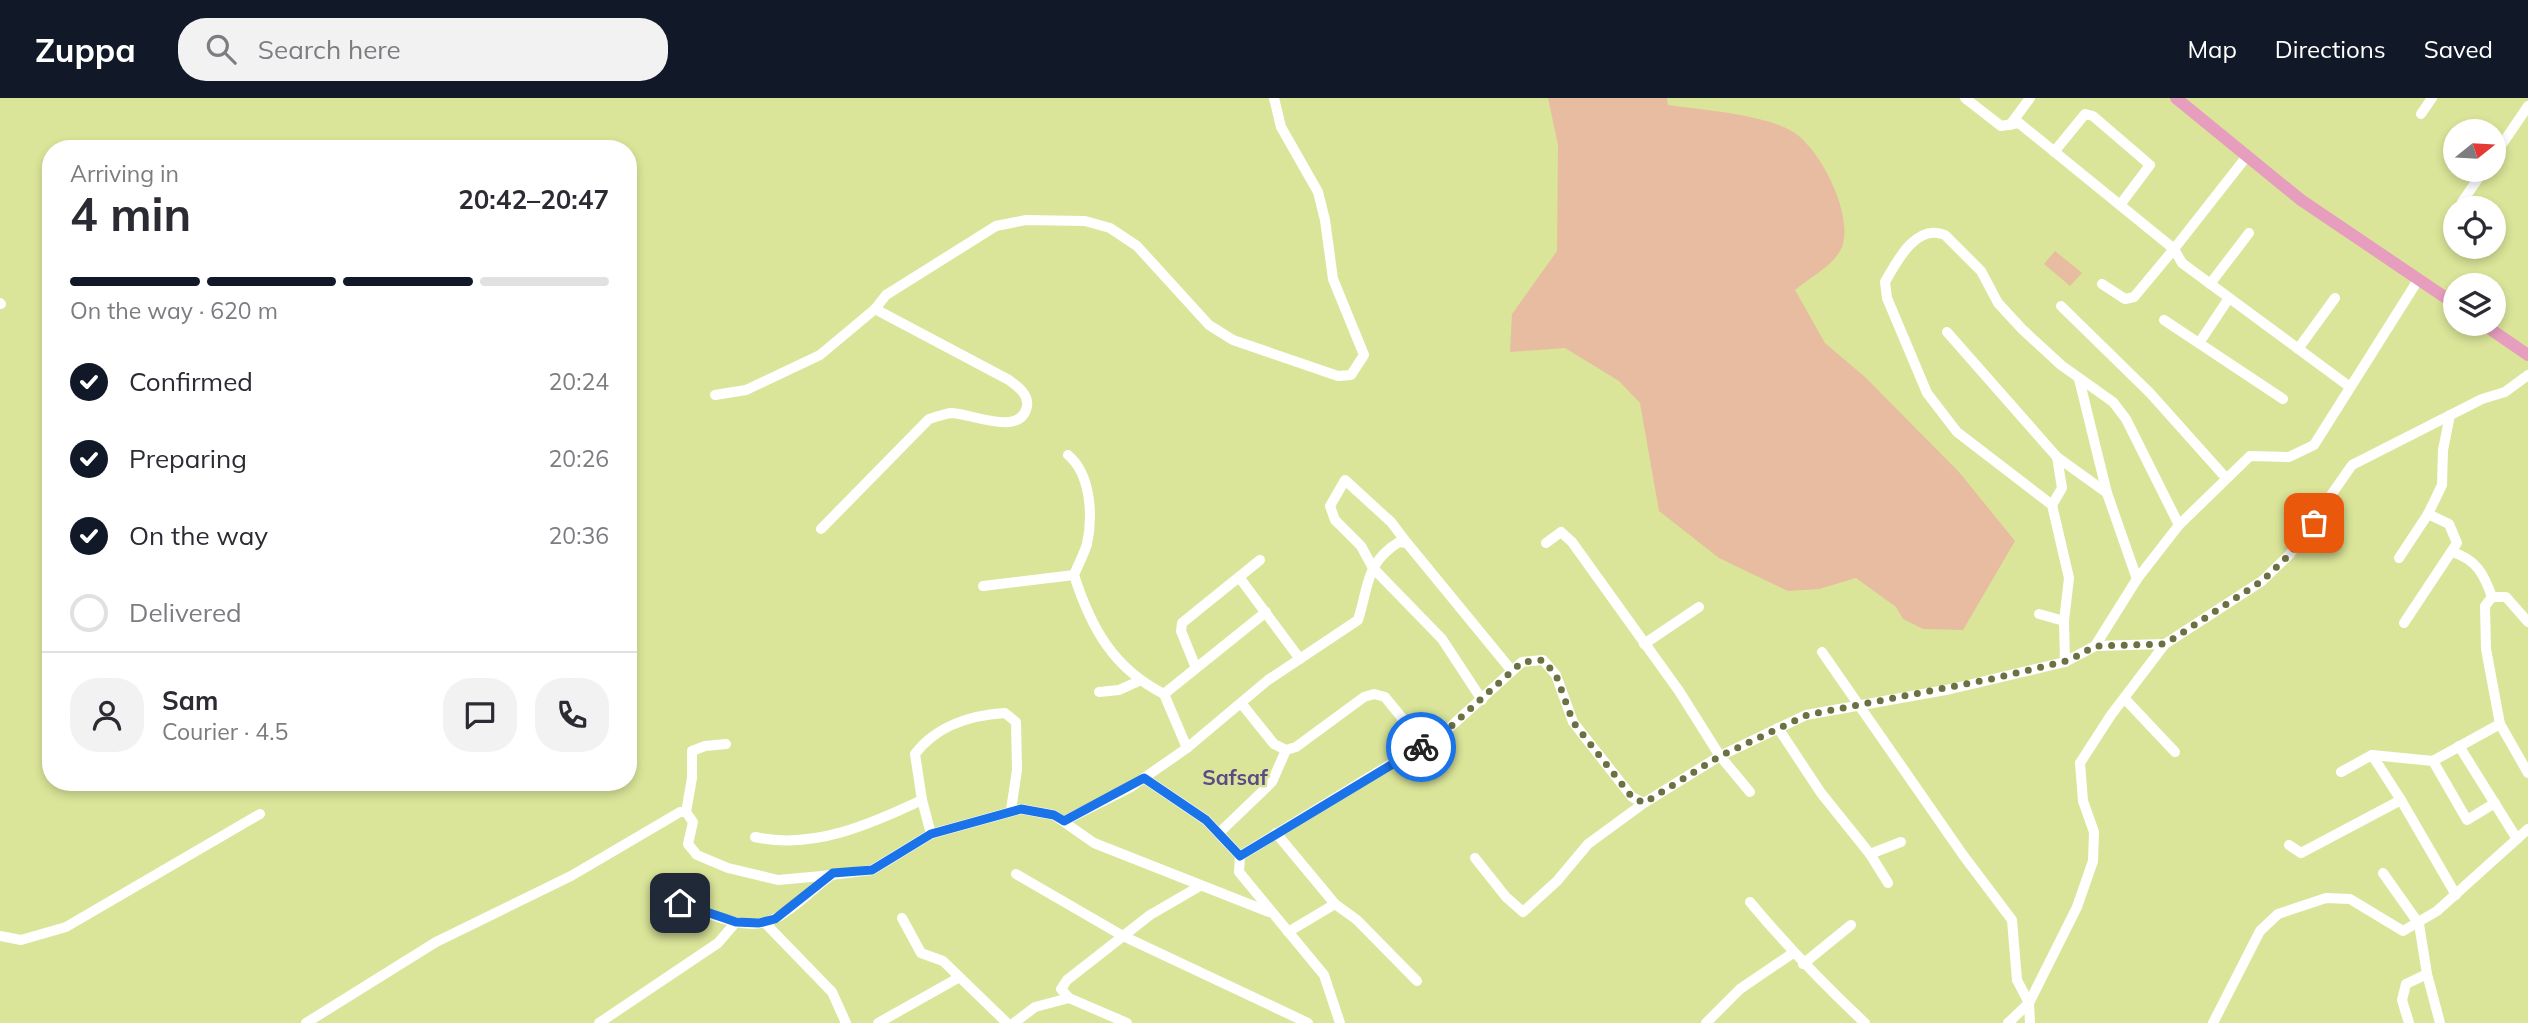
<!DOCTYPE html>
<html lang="en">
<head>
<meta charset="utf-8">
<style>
	:root { --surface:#fff; --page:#f2f2f3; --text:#2b2b33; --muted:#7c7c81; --line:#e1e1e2; --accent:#111827 }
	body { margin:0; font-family:Mulish,sans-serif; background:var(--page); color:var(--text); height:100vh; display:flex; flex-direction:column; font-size:26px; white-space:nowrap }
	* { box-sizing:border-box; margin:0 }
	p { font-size:23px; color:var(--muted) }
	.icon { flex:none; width:38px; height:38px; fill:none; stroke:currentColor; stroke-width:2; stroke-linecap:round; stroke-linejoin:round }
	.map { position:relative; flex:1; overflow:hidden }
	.panel { position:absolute; left:42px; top:42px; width:595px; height:651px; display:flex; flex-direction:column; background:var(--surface); border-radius:28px; box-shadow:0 4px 10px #0003 }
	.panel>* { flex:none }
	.needle { width:46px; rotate:72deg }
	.tools { position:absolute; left:2443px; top:21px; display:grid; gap:14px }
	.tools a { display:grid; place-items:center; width:63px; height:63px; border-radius:50%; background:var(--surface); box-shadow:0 4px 10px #0003; font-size:35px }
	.pin { position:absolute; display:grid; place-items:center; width:60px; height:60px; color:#fff; margin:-30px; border-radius:14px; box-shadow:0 4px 10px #0006 }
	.courier { position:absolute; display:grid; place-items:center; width:70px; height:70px; margin:-35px; border:5px solid #1a73e8; border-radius:50%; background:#fff; color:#222; box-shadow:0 2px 9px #0007 }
	.overview em { font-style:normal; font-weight:700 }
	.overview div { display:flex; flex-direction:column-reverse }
	.overview { display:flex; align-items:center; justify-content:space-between; height:119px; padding:0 28px }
	h1 { font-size:46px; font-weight:700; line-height:52px }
	.bar { display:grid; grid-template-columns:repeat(4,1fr); gap:10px 7px; align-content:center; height:84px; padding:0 28px }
	.bar i { height:9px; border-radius:5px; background:var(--line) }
	.bar .selected { background:var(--accent) }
	.bar p { grid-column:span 4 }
	.line { display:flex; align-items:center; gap:18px; padding:0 28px; border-top:2px solid var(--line) }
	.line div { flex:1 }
	.round { display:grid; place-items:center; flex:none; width:74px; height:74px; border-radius:28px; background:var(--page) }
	ol { padding:0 28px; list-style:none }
	li { display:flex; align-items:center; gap:21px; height:77px }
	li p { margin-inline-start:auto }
	li .icon { padding:7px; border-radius:50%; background:var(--accent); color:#fff; stroke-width:4 }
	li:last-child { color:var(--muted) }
	li i { width:38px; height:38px; border:4px solid var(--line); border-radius:50% }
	header { display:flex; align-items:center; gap:42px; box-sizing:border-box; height:98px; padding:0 35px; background:var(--accent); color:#fff }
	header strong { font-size:33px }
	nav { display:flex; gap:38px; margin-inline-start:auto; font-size:24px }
	.search { width:490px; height:63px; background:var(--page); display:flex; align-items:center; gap:18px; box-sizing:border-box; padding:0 24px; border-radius:28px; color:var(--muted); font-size:26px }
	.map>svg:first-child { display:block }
</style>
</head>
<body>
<header>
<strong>Zuppa</strong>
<div class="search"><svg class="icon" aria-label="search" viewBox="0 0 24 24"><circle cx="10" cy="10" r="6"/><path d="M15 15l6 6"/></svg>Search here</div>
<nav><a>Map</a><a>Directions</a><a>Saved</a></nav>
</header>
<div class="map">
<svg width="2528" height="925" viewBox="0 0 2528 925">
	<rect width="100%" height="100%" fill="#dae599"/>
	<g fill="#e8bca0">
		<path d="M 1548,0 L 1667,0 L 1668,7 C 1703,12 1760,16 1790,32 C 1820,48 1854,117 1842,149 C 1835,167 1809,180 1795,192 L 1825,245 L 1865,279 L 1959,374 L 2015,443 L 1963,532 L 1923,531 L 1903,521 L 1896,509 L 1856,480 L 1819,491 L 1788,493 L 1719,460 L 1659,413 L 1640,305 L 1619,283 L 1565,250 L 1510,254 L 1512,216 L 1557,153 L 1558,47 Z"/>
		<path d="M 2055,153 L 2082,175 L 2070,188 L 2044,166 Z"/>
	</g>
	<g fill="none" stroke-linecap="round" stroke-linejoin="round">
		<g stroke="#fff" stroke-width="10">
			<path d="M 1965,0 L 2001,28 L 2019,25 L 2174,151 L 2247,58"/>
			<path d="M 2421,16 L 2432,0"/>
			<path d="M 2010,27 L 2030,0"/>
			<path d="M 2054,54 L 2085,16 L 2093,18 L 2150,67 L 2120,107"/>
			<path d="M 2494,58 L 2528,8"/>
			<path d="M 2462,104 L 2484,72"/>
			<path d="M 2102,186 L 2125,201 L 2134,199 L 2174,151 L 2182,165 L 2350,289"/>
			<path d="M 2210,186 L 2249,135"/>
			<path d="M 0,205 L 1,206"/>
			<path d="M 2061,208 L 2150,295 L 2226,380"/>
			<path d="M 2164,222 L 2283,301"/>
			<path d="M 1947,234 L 2057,359 L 2107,395"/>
			<path d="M 2199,245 L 2229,200"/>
			<path d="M 2298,251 L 2335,200"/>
			<path d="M 2079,281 L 2107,395 L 2137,481"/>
			<path d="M 715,297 L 746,292 L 820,257 L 875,211"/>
			<path d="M 1068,357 C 1091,376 1093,418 1087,446 C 1084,456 1078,467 1074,477 C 1091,530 1113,570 1164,596 L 1187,650"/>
			<path d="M 2052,407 L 2062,390 L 2057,359"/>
			<path d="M 2428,416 L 2442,387 L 2443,352 L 2450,317"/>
			<path d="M 821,431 L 929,321 C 936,319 944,316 951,315 C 971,315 1021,340 1027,308 C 1029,296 1017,288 1009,282 L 875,211 L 886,197 L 996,128 L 1026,122 L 1085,123 L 1110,130 L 1137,148 L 1209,227 L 1233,242 L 1338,278 L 1351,277 L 1364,257 L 1333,181 L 1325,122 L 1318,94 L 1281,29 L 1274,0"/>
			<path d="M 1407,445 L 1391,424 L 1345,382 L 1330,408 L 1335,422 L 1361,448 L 1373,470 L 1442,541 L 1482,602"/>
			<path d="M 1546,445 L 1561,434 L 1572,444 L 1679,593 L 1720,658 L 1750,694"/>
			<path d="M 2452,454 C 2476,461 2484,476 2492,499"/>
			<path d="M 2399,460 L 2428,416 L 2449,426 L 2457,445 L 2404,525"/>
			<path d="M 1239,479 L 1300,561"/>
			<path d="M 983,488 L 1074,477"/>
			<path d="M 2039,516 L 2064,523"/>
			<path d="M 2528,524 L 2506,499 L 2492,499 L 2485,508 L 2486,551 L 2500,626 L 2528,675"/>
			<path d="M 1644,546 L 1699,509"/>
			<path d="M 2095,548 L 2165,546"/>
			<path d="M 1822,554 L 1963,757 L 2012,822 L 2017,882 L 2029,905 L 2030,925"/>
			<path d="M 2065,564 L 2064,523 L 2069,480 L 2052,407 L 1957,334 L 1927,295 L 1887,200 L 1885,184 C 1897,163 1916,125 1945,137 L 1981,173 L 1998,205 L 2022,231 L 2061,267 L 2113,304 L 2126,321 L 2179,427"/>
			<path d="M 1196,570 L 1181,533 L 1182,525 L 1260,462"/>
			<path d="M 1099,594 L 1119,592 L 1139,583"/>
			<path d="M 1164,596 L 1266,514"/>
			<path d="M 2125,601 L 2175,654"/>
			<path d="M 1241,605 L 1274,646 L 1286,652 L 1296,649 L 1364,599 L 1374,596 L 1385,599 L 1424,647"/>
			<path d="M 1778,630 L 1821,695 L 1870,756 L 1901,744"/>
			<path d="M 2459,648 L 2517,741"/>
			<path d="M 2372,657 L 2401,702"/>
			<path d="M 2433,663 L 2467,722 L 2495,705"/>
			<path d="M 2341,674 L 2372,657 L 2433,663 L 2500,626"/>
			<path d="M 1144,680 L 1206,722 L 1240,758"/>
			<path d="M 922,702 L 931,736"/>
			<path d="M 686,714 L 692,680 L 692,653 L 705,648 L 726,646"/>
			<path d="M 1064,723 L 1131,689 L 1187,650 L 1268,582 L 1358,522 C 1369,488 1365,465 1399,444 L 1407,445 L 1512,573"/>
			<path d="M 1219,735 L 1272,684 L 1286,652"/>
			<path d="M 1276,735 L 1335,806 L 1288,834"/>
			<path d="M 755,739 C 813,752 871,726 922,702 L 915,656 C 936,628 971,617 1005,615 L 1016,624 L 1017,672 L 1011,712"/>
			<path d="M 2289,747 L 2301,755 L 2401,702 L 2456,797"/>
			<path d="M 1870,756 L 1888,785"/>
			<path d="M 1475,760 L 1506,799 L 1523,814 L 1557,783 L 1588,746 L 1644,705"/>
			<path d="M 2383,775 L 2419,826 L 2427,876 L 2440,925"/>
			<path d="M 1016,776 L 1123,838 L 1308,925"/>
			<path d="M 1750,804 C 1786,847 1824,887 1865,925"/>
			<path d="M 680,805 C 708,815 747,836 776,820 C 795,810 812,792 829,779"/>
			<path d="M 1335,806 L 1357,822 L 1417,883"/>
			<path d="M 902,820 L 921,855 L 943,863 L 1007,925"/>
			<path d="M 764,824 L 832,894 L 846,925"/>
			<path d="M 0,838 L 21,842 L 66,829 L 260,716"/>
			<path d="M 1803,866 L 1851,827"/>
			<path d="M 2029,905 L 2077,809 L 2093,763 L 2094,734 L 2083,703 L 2080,665 L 2111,617 L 2165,546 L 2262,483 L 2290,456 L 2352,367 L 2482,301 L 2505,294 L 2528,277"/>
			<path d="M 306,925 L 436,844 L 571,778 L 680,714 L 686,714 L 693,724 L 688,746 L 697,757 L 728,770 L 778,782 L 822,778 L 872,772 L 931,736 L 1021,711 L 1054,717 L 1094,745 L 1269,814"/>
			<path d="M 599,925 L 718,845 L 736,824"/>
			<path d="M 878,925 L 958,880"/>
			<path d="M 1014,925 L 1035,909 L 1069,900"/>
			<path d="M 1127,925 L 1069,900 L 1061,891 L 1067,882 L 1150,817 L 1200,788"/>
			<path d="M 1340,925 L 1324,877 L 1239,774 L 1240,758 L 1448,631 L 1522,564 L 1543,562 L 1556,577 L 1573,624 L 1632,699 L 1644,705 L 1720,658 L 1806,617 L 1951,591 L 2065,564 L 2095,548 L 2137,481 L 2179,427 L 2250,358 L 2289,359 L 2314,347 L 2418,182"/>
			<path d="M 1706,925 L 1740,891 L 1793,855"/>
			<path d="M 2008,925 L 2027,907"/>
			<path d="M 2213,925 L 2260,833 L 2278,816 L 2326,800 L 2350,801 L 2403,833 L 2437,813 L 2528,731"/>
			<path d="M 2409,925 L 2402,902 L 2406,886 L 2427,876"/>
		</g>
		<g stroke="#e79ebe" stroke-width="12">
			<path d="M 2176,0 L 2301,102 L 2455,206"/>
			<path d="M 2483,226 L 2528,257"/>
		</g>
	</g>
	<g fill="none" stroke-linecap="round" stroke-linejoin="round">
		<path stroke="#6c7143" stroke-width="7" stroke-dasharray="0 12.6" d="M 1421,649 L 1448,631 L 1522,564 L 1543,562 L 1556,577 L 1573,624 L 1632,699 L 1644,705 L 1720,658 L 1807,617 L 1996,580 L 2070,562 L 2095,548 L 2165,546 L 2262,483 L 2290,456 L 2314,425"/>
		<path stroke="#1a73e8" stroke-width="9" d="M 680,805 L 736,824 L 759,825 L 775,821 L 833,775 L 872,772 L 931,736 L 1021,711 L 1054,717 L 1064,723 L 1144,680 L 1206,722 L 1240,758 L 1421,649"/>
	</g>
	<g text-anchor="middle" stroke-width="5" stroke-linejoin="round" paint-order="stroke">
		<g font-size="21" font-weight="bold" fill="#5b4a88" stroke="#dae599">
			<text x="1235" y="687">Safsaf</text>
		</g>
	</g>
</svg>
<div class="tools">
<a><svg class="needle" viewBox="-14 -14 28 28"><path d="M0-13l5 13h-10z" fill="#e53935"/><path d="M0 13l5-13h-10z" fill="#7c7c81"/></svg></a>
<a><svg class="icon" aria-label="locate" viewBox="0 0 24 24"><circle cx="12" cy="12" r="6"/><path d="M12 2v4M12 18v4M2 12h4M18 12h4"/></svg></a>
<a><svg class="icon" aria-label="layers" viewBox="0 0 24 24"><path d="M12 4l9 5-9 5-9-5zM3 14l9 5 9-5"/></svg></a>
</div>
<div class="pin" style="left:2314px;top:425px;background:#ea580c"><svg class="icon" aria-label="bag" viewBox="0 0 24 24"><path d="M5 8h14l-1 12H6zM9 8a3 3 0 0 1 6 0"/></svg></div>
<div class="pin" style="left:680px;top:805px;background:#1f2937"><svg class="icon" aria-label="home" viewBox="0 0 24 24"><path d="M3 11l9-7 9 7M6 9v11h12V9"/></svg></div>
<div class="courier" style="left:1421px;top:649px"><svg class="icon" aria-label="bike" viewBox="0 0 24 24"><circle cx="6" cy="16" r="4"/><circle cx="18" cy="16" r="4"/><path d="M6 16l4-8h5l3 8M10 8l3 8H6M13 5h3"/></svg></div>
<section class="panel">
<div class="overview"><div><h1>4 min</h1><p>Arriving in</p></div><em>20:42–20:47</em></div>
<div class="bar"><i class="selected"></i><i class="selected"></i><i class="selected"></i><i></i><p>On the way · 620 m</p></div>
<ol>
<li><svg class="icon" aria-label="check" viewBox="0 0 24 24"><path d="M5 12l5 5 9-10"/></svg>Confirmed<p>20:24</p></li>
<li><svg class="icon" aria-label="check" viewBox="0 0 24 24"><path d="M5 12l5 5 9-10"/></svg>Preparing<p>20:26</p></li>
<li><svg class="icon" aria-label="check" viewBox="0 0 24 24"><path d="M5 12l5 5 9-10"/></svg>On the way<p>20:36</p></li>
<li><i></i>Delivered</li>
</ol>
<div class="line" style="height:126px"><a class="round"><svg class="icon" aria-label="person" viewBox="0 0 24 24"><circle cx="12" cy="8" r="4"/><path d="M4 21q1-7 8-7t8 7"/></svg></a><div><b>Sam</b><p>Courier · 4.5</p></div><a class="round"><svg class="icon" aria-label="chat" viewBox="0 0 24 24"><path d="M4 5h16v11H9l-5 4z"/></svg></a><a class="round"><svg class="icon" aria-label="phone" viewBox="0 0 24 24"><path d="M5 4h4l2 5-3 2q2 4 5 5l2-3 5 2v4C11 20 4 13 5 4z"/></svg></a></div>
</section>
</div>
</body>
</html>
